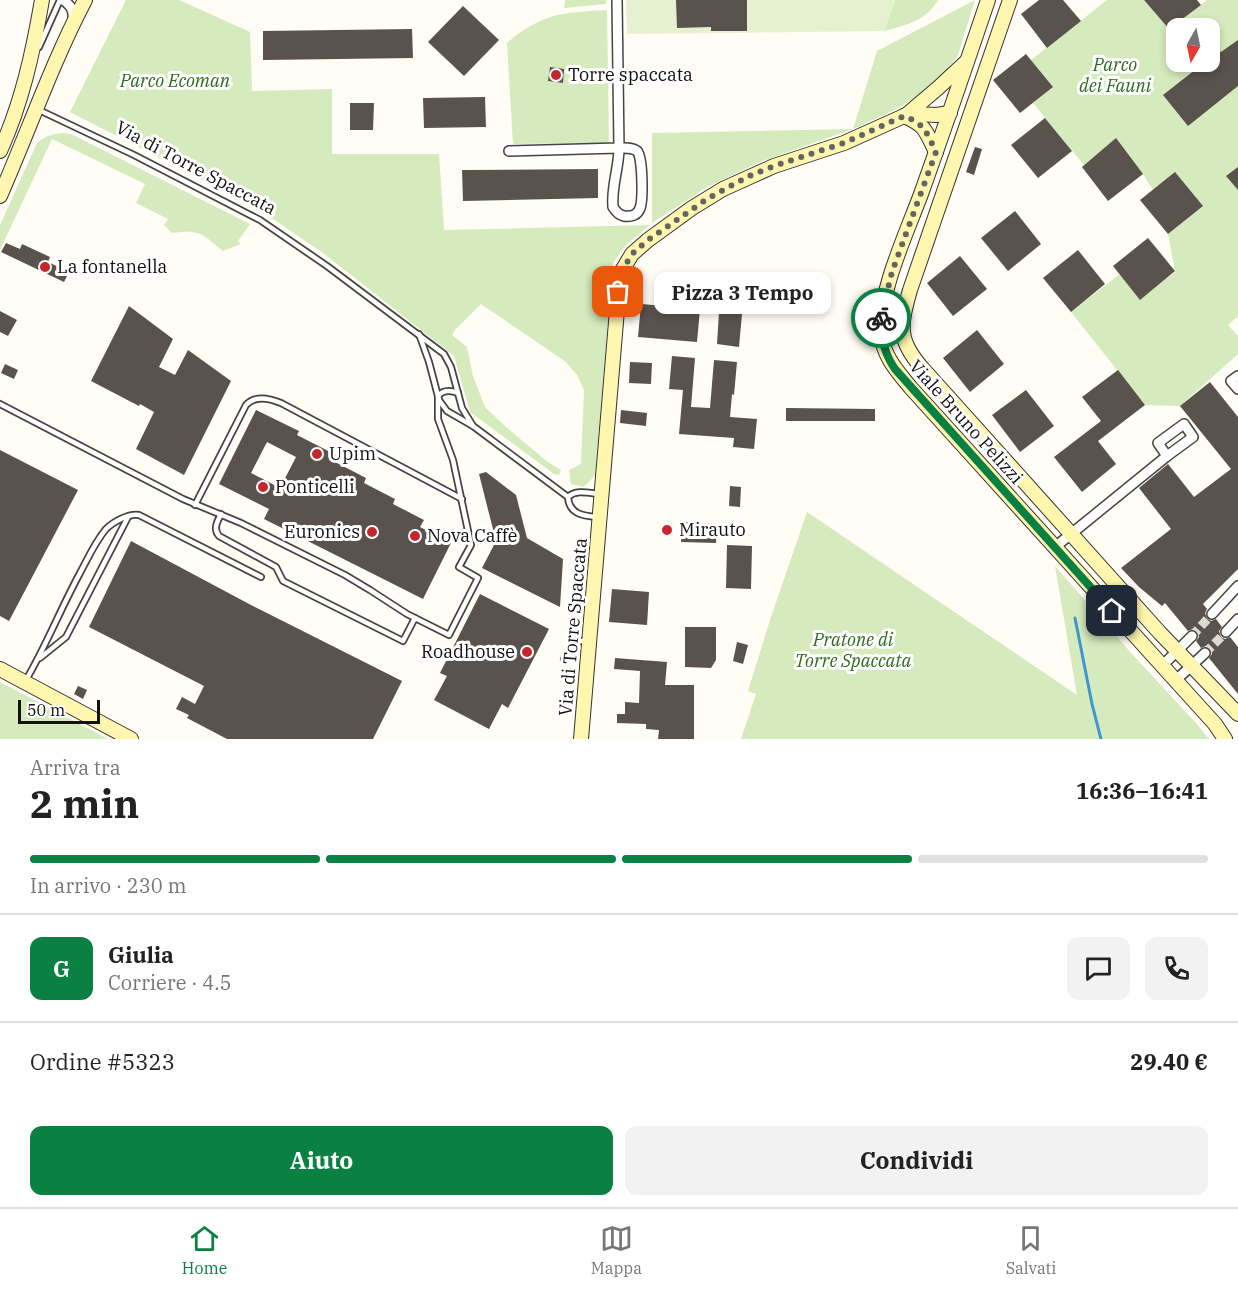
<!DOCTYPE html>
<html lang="it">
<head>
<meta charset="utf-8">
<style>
	:root { --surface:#fff; --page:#f2f2f2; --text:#222; --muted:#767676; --line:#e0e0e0; --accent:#0b8043 }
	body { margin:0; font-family:"IBM Plex Serif",serif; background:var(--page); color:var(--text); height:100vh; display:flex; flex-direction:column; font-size:22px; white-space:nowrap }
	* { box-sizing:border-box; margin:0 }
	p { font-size:20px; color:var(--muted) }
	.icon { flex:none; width:33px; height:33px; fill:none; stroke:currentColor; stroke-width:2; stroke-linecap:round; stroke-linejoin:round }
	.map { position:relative; height:739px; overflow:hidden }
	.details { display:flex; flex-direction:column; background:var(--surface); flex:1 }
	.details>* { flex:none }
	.needle { width:39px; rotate:189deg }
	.controls { position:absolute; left:1166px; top:18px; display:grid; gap:12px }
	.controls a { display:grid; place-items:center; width:54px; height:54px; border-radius:12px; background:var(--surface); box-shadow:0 3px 9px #0003; font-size:30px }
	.scale { position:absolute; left:18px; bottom:15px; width:82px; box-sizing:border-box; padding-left:6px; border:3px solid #111; border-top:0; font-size:16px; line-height:21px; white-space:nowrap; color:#111; -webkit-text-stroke:4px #fff; paint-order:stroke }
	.pin { position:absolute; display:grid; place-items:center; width:51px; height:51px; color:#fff; margin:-26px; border-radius:12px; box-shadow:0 3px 9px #0006 }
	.courier { position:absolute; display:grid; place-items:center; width:60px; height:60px; margin:-30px; border:4px solid #0b8043; border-radius:50%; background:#fff; color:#222; box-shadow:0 2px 8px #0007 }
	.bubble { position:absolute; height:42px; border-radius:12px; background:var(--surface); box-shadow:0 3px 9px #0003; font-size:20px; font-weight:800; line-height:42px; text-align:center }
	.overview em { font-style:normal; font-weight:800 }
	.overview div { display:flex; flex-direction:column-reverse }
	.overview { display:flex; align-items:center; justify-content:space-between; height:102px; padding:0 30px }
	h1 { font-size:39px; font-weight:800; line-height:45px }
	.bar { display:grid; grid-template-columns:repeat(4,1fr); gap:9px 6px; align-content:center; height:72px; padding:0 30px }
	.bar i { height:8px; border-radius:4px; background:var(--line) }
	.bar .on { background:var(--accent) }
	.bar p { grid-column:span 4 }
	.line { display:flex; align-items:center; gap:15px; padding:0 30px; border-top:2px solid var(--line) }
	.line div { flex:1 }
	.round { display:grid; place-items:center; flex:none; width:63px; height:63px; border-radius:12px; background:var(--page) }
	.action { display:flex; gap:12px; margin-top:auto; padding:12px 30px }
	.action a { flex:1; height:69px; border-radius:12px; background:var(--accent); color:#fff; font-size:24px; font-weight:800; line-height:69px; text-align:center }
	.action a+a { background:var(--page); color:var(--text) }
	.tabs { display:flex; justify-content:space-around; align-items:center; height:84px; border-top:2px solid var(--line); background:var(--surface); font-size:16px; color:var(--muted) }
	.tabs a { display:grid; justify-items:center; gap:3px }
	.tabs .on { color:var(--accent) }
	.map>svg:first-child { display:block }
</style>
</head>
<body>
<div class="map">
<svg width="1238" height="739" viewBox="0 0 1238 739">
	<rect width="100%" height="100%" fill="#fffdf5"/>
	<g fill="#d5ebbd" fill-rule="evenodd">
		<path d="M 126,0 L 179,0 L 250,32 L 252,91 L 332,89 L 332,154 L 439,154 L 444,230 L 650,225 L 626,245 L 613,263 L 595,475 L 588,483 L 583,487 L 571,484 L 569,470 L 581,464 L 584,390 L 577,375 L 566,362 L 481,304 L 455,330 L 452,335 L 467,347 L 473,376 L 485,407 L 506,427 L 548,462 L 561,470 L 559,475 L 554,474 L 470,412 L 454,356 L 323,253 L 257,208 L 70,112 Z"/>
		<path d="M 565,0 L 606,0 L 606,4 L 564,8 Z"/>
		<path d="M 895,0 L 938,0 C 926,21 906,25 884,31 Z"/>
		<path d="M 975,0 L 958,55 L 946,71 L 917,96 L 899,108 L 853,129 L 760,162 L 707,187 L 652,223 L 652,133 L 853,129 L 877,51 Z"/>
		<path d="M 1107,0 L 1144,0 L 1169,29 L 1207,0 L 1238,0 L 1238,316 L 1228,325 L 1238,336 L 1238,354 L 1180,406 L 1145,405 L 1071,312 L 1120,274 L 1140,299 L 1175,272 L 1168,234 L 1203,206 L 1153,190 L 1143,174 L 1084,165 L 1033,103 L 1053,87 L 1031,60 ZM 1176,28 L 1209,28 L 1209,62 L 1176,62 Z"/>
		<path d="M 607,10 L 609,143 L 513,144 L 507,43 C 519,32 535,22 551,17 C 565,12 592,11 607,10 ZM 550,67 L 564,69 L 562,83 L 549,81 Z"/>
		<path d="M 62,133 L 71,134 L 250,224 L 238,241 L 241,244 L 223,251 C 202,234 201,229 172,233 L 164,225 L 168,219 L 136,203 L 145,184 L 52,139 L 0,250 L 0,225 L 37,143 C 45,136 52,134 62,133 Z"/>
		<path d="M 807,512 L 1077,695 L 1055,566 L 1132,654 L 1196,723 L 1209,739 L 741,739 L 756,694 L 748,691 L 770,620 Z"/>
		<path d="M 0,682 L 108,739 L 0,739 Z"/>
	</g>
	<path fill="#e6f2cf" d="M 626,0 L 895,0 L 884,31 L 627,34 Z"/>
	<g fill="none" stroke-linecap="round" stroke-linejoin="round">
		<path stroke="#3f96cf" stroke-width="3" d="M 1075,618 L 1092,704 L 1101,739"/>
	</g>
	<g fill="#5a524d" fill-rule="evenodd">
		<path d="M 676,0 L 747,0 L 747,31 L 711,31 L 711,27 L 677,28 Z"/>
		<path d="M 1039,0 L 1063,0 L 1081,21 L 1047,48 L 1021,14 Z"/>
		<path d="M 1144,0 L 1197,0 L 1201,5 L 1169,29 Z"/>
		<path d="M 463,6 L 499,40 L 464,76 L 428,42 Z"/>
		<path d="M 412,29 L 413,58 L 263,60 L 263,31 Z"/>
		<path d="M 1238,40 L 1238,86 L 1188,126 L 1163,95 L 1205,62 L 1209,62 L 1209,58 L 1219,50 L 1221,52 Z"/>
		<path d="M 1026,54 L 1053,87 L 1020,113 L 993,80 Z"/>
		<path d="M 550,67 L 564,69 L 563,83 L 548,81 Z"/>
		<path d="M 485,97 L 486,127 L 424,128 L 423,98 Z"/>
		<path d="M 350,103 L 374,103 L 373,130 L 350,130 Z"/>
		<path d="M 1045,118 L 1072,151 L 1038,178 L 1011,145 Z"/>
		<path d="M 1116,138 L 1143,174 L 1108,201 L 1082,167 Z"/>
		<path d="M 975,147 L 982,149 L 974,175 L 966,172 Z"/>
		<path d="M 1238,167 L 1238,190 L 1226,176 Z"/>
		<path d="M 598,169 L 598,198 L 463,201 L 462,170 Z"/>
		<path d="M 1175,172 L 1203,206 L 1168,234 L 1140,200 Z"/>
		<path d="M 1015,211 L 1041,244 L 1008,271 L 981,238 Z"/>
		<path d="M 1148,238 L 1175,271 L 1140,300 L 1113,266 Z"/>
		<path d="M 6,243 L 20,249 L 22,244 L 50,257 L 48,262 L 69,272 L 64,282 L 1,252 Z"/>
		<path d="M 1078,250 L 1105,284 L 1071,312 L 1043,278 Z"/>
		<path d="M 960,256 L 987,289 L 953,316 L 927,283 Z"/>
		<path d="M 641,304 L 700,309 L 697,342 L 638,337 Z"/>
		<path d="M 129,306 L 173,339 L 159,367 L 175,375 L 188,350 L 231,381 L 184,475 L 136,449 L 154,412 L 140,404 L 139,406 L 91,381 Z"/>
		<path d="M 0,311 L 17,320 L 8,336 L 0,332 Z"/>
		<path d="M 719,312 L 742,314 L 739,347 L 717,344 Z"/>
		<path d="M 977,330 L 1004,364 L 970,392 L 943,358 Z"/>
		<path d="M 672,356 L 695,358 L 691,407 L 710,408 L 714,360 L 737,362 L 734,395 L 732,394 L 730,417 L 757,419 L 754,449 L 733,447 L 734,438 L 679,434 L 683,390 L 669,389 Z"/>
		<path d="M 630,362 L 652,363 L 651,384 L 629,383 Z"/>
		<path d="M 5,364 L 18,370 L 14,379 L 1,373 Z"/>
		<path d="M 1118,370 L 1145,405 L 1098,441 L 1116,464 L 1082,492 L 1054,457 L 1101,421 L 1082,397 Z"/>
		<path d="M 1210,382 L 1238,417 L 1238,569 L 1203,604 L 1207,609 L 1205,613 L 1207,618 L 1211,621 L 1216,619 L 1222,627 L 1219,631 L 1221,637 L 1225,639 L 1230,637 L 1238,647 L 1238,694 L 1209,658 L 1212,654 L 1210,649 L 1206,646 L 1201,648 L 1196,641 L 1199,637 L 1197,632 L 1193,629 L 1188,631 L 1165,603 L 1162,606 L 1139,587 L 1121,568 L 1171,529 L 1139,488 L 1168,464 L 1194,497 L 1231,469 L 1180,406 Z"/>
		<path d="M 1026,390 L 1054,426 L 1020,452 L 992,415 Z"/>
		<path d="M 786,408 L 875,409 L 875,421 L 786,421 Z"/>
		<path d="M 256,410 L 299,431 L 297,435 L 338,456 L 335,462 L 366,478 L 364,483 L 395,499 L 393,504 L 424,520 L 420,527 L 451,543 L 423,599 L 264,519 L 269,509 L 219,484 ZM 267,442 L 296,457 L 280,488 L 251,473 Z"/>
		<path d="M 621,410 L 647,413 L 646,426 L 620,423 Z"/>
		<path d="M 0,450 L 78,490 L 9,621 L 0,616 Z"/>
		<path d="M 486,472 L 516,495 L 527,538 L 563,559 L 560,607 L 482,568 L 496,541 L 479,474 Z"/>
		<path d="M 730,486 L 741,487 L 740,507 L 729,506 Z"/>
		<path d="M 682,522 L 717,524 L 716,543 L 681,542 Z"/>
		<path d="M 131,541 L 251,605 L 402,681 L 373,739 L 227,739 L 187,718 L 189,715 L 176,709 L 182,697 L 195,704 L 204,686 L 89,627 Z"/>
		<path d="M 727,545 L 752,546 L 751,589 L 726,588 Z"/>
		<path d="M 612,589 L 649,592 L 647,625 L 609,622 Z"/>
		<path d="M 480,594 L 549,629 L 508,708 L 502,704 L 489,729 L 434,700 L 447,676 L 440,673 Z"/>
		<path d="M 685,627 L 716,627 L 716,660 L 711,668 L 685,667 Z"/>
		<path d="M 737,642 L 748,645 L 743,664 L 733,661 Z"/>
		<path d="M 615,658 L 667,662 L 665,685 L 694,685 L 694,739 L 658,739 L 659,730 L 646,729 L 646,724 L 617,723 L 617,714 L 625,714 L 625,702 L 639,703 L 640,671 L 614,669 Z"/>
		<path d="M 78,686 L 87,690 L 83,699 L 74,694 Z"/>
	</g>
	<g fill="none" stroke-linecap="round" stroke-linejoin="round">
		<g stroke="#dbdad3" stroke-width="9" stroke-dasharray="9 4.5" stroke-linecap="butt">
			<path d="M 1192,636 L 1212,614"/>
			<path d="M 1205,653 L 1226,632"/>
		</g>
		<g stroke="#444" stroke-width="8">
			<g id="lane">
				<path d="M 39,47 L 60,0"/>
				<path d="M 39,110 L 134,155 L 260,220 L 327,266 L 444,354 L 451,367 L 462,408 L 473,426"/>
				<path d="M 419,334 L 429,362 L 439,400 L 447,411 L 473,426 L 568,497"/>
				<path d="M 438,396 C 443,390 450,390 458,393"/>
				<path d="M 0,404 L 183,499 L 241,523 L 345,575 L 370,590 L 407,614 L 449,635 L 478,578 L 459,567 L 471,545 L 453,460 L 438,419 L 438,396"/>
				<path d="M 195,505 L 246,405 C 255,395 269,398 281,403 L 462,499"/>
				<path d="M 221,514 C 217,522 213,529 219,536 L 276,567 L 283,581 L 403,641 L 415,618"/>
				<path d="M 597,517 C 583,516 569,514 568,497 C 576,489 589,493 599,494"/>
				<path d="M 40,658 L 66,637 L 128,517"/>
				<path d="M 564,659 L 572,644 L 580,641 L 587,641"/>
				<path d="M 26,680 C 46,646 61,608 80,573 C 88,558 95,542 106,529 C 113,522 129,513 139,515 L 261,577"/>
			</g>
		</g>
		<g stroke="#444" stroke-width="12">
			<g id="street">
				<path d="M 63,0 C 72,6 74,11 73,22"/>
				<path d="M 619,148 C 625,148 632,147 637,151 C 643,156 643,201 640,208 C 638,215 631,217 624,216 C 619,215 616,212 613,207 C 611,187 619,168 619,148 Z"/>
				<path d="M 509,151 L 619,148 L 617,0"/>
				<path d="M 1238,376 L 1231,381 L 1238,389"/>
				<path d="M 1184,424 L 1193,437 L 1167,456 L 1158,443 Z"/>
				<path d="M 1055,547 L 1167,456"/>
				<path d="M 1212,614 L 1238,586"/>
				<path d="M 1226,632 L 1238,619"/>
				<path d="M 1162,666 L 1192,636"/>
				<path d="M 1175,681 L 1205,653"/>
			</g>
		</g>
		<g stroke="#333" stroke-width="16">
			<g id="secondary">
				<path d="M 988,0 C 966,65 944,130 921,194 C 907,232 878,294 881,333 C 883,356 897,371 911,388 L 1215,724 L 1225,739"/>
				<path d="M 1010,0 L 910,290 C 900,326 897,340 923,369 L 1160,633 L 1238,714"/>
				<path d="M 904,116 C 926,125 926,132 936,152"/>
				<path d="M 905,116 L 938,88 L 967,61"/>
				<path d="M 0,151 C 22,103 33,52 42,0"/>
				<path d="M 0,196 C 29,130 52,63 85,0"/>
				<path d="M 0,669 L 131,739"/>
				<path d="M 581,739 L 618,298 L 623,269 L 632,254 L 648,240 L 692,208 L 723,189 L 774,166 L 844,143 L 904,116 L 917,114 L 936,115 L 950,113"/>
			</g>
		</g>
		<use href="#lane" stroke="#fff" stroke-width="4.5"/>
		<use href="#street" stroke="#fff" stroke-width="9"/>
		<use href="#secondary" stroke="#fff6b0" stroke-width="14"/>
	</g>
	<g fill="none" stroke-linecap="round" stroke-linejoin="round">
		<path stroke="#646461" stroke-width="6" stroke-dasharray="0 10.8" d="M 618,292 L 623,269 L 632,254 L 648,240 L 707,199 L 749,176 L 774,166 L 844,143 L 904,116 C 926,125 926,132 936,152 L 892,272 L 881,318"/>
		<path stroke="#0b8043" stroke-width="8" d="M 881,318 C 880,337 884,353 895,369 L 1112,611"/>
	</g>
	<g fill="#c4262e" stroke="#fff" stroke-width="2">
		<circle cx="556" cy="75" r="6"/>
		<circle cx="45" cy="267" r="6"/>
		<circle cx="317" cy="454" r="6"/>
		<circle cx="263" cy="487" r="6"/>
		<circle cx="667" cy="530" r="6"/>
		<circle cx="372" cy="532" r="6"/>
		<circle cx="415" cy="536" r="6"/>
		<circle cx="527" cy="652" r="6"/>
	</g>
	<g text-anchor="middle" stroke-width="6" stroke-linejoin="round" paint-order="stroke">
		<g font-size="18" font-style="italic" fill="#2f6b1f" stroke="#fff">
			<text x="1115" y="71">Parco<tspan x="1115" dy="21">dei Fauni</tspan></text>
			<text x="175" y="87">Parco Ecoman</text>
			<text x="853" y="646">Pratone di<tspan x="853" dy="21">Torre Spaccata</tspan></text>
		</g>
		<g font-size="18" fill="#111" stroke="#fff" text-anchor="start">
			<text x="568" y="81">Torre spaccata</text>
			<text x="57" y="273">La fontanella</text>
			<text x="329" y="460">Upim</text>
			<text x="275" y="493">Ponticelli</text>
			<text x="679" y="536">Mirauto</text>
			<text x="360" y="538" text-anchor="end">Euronics</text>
			<text x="427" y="542">Nova Caffè</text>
			<text x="515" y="658" text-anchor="end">Roadhouse</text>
		</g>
		<g font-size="18" fill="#111" stroke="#fff">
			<text transform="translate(196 168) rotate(28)" y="6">Via di Torre Spaccata</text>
			<text transform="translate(966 422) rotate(48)" y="6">Viale Bruno Pelizzi</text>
			<text transform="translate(573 627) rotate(-85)" y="6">Via di Torre Spaccata</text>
		</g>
	</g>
</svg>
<div class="controls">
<a><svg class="needle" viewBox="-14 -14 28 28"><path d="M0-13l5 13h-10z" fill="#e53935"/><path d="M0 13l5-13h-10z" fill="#767676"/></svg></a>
</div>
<div class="scale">50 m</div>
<div class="pin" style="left:618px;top:292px;background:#ea580c"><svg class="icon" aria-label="bag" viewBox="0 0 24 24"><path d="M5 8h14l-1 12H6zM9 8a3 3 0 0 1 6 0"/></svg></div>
<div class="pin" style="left:1112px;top:611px;background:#1f2937"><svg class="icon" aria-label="home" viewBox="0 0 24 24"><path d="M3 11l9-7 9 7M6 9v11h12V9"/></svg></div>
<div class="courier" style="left:881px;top:318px"><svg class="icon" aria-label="bike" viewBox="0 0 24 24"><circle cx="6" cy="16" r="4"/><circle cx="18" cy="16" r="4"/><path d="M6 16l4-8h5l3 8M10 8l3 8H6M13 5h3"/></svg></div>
<div class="bubble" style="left:654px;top:272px;width:177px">Pizza 3 Tempo</div>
</div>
<section class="details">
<div class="overview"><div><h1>2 min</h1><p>Arriva tra</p></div><em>16:36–16:41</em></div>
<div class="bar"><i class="on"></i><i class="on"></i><i class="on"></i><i></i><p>In arrivo · 230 m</p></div>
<div class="line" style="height:108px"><b class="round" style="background:var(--accent);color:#fff">G</b><div><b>Giulia</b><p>Corriere · 4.5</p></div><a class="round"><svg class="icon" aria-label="chat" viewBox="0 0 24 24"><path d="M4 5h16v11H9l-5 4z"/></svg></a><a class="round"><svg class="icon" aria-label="phone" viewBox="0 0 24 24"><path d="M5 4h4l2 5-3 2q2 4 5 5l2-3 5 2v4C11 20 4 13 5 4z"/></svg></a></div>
<div class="line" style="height:78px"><div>Ordine #5323</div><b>29.40 €</b></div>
<div class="action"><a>Aiuto</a><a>Condividi</a></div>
</section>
<nav class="tabs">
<a class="on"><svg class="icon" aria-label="home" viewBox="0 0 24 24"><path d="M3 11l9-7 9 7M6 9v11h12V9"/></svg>Home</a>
<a><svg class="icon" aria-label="map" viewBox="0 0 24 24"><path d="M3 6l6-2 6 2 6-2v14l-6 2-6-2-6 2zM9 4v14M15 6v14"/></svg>Mappa</a>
<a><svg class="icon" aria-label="saved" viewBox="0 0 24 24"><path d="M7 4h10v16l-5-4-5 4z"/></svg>Salvati</a>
</nav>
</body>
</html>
